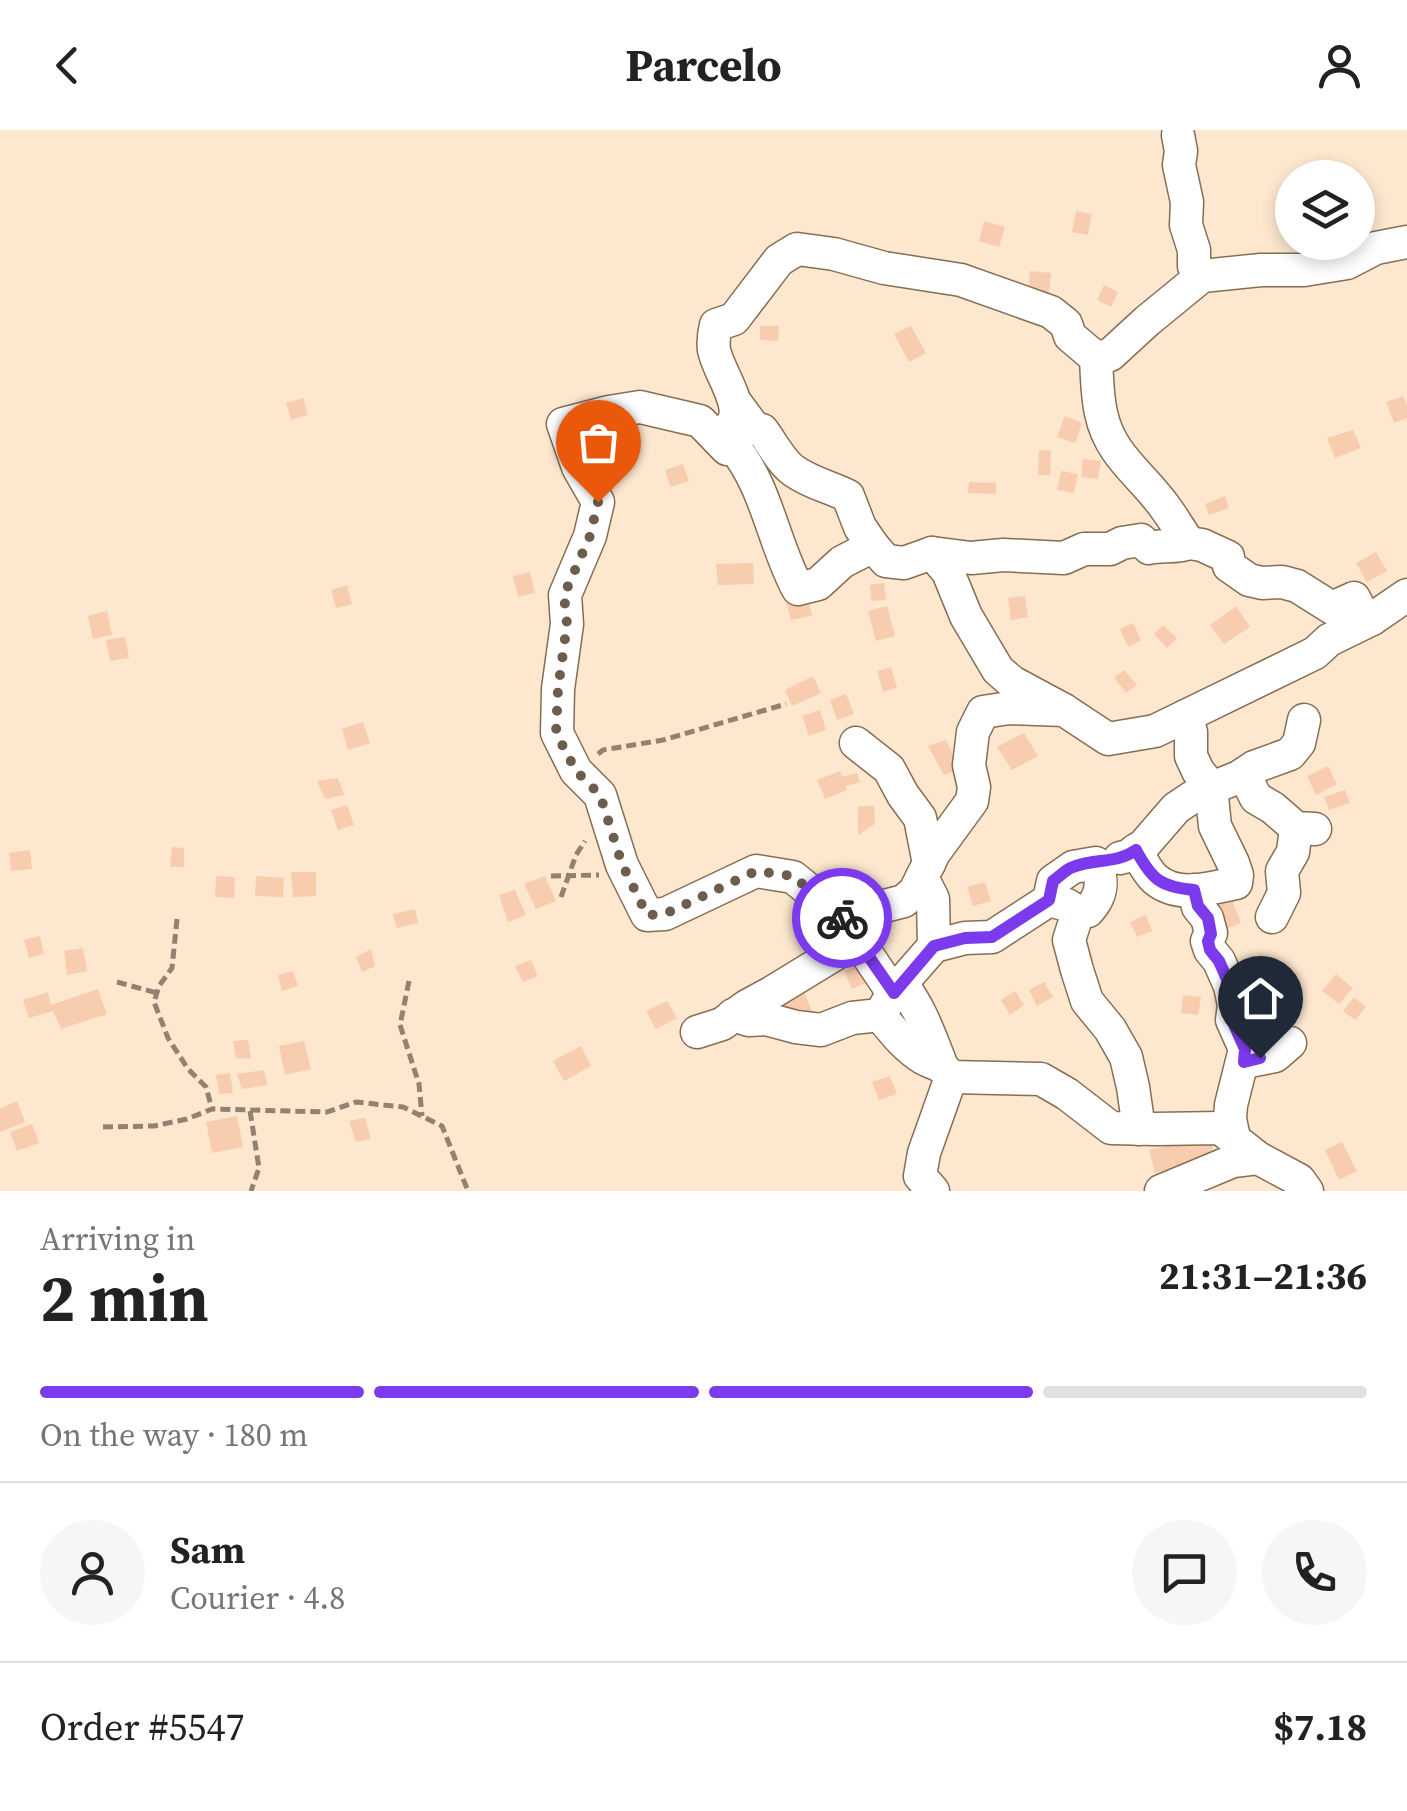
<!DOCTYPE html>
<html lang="en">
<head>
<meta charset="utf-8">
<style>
	:root { --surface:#fff; --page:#f6f6f6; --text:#222; --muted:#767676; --line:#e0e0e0; --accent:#7c3aed }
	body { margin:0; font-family:"Source Serif 4",serif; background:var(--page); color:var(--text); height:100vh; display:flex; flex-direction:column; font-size:38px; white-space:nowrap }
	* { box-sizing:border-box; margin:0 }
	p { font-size:32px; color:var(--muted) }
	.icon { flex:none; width:55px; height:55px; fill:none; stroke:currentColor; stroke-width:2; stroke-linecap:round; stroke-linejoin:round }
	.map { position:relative; height:1061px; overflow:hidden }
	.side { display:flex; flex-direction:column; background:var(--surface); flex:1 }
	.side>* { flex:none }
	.controls { position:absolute; left:1275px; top:30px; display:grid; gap:20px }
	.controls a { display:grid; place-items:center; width:100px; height:100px; border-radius:50%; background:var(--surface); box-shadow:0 5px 15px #0003; font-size:50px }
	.pin { position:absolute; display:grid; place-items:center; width:85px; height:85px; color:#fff; margin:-102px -42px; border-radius:50% 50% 50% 0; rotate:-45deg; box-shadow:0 0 10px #0007 }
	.pin .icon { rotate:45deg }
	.courier { position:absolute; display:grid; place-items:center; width:100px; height:100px; margin:-50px; border:8px solid #7c3aed; border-radius:50%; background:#fff; color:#222; box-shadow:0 2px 12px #0007 }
	.headline em { font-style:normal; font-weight:700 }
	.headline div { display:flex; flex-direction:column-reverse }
	.headline { display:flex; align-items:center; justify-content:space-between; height:170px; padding:0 40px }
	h1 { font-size:65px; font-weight:700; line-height:75px }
	.bar { display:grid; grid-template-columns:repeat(4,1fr); gap:15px 10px; align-content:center; height:120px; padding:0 40px }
	.bar i { height:12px; border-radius:8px; background:var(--line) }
	.bar .on { background:var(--accent) }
	.bar p { grid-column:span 4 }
	.line { display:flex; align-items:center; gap:25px; padding:0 40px; border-top:2px solid var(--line) }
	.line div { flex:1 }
	.round { display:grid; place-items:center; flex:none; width:105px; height:105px; border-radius:52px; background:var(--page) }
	header { display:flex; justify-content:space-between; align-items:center; height:130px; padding:0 40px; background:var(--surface); font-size:45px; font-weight:700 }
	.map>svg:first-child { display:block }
</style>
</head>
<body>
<header><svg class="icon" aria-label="back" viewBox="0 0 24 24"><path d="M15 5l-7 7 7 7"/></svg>Parcelo<svg class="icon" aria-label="person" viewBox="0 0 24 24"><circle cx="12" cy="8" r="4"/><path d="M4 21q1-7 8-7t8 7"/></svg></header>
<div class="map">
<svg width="1407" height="1061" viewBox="0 0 1407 1061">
	<rect width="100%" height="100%" fill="#fde7cf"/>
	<g fill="#f8ccaf">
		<path d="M 1076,81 L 1092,84 L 1088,105 L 1072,102 Z"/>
		<path d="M 984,91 L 1005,97 L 999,117 L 979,111 Z"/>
		<path d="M 1030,141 L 1051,143 L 1049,163 L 1028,160 Z"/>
		<path d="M 1104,155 L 1118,162 L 1111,177 L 1097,170 Z"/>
		<path d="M 760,196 L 779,196 L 778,211 L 760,210 Z"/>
		<path d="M 911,196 L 926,223 L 909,232 L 894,204 Z"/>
		<path d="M 1403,266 L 1407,276 L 1407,288 L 1394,293 L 1386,272 Z"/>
		<path d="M 303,268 L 308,285 L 291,290 L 286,273 Z"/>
		<path d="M 1065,286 L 1082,293 L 1075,313 L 1057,307 Z"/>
		<path d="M 1353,300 L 1361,318 L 1335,328 L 1327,308 Z"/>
		<path d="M 1039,320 L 1051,320 L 1050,345 L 1038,345 Z"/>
		<path d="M 1083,329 L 1101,331 L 1098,349 L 1081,347 Z"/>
		<path d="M 683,334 L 689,351 L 670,357 L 665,340 Z"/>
		<path d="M 1061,341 L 1078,344 L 1074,363 L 1057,360 Z"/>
		<path d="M 969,352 L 996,353 L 996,364 L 968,363 Z"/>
		<path d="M 1225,366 L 1229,378 L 1209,385 L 1205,374 Z"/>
		<path d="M 1376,422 L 1387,441 L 1367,452 L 1356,433 Z"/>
		<path d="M 753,433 L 754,454 L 718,455 L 716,434 Z"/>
		<path d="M 530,442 L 535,463 L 518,467 L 513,446 Z"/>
		<path d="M 884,453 L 886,470 L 871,471 L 870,455 Z"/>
		<path d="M 347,455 L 352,474 L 336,478 L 331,460 Z"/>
		<path d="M 1025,466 L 1028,487 L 1011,490 L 1008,468 Z"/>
		<path d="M 808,467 L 812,486 L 791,490 L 786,472 Z"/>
		<path d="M 887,476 L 895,506 L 876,511 L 868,481 Z"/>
		<path d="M 1236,476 L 1250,497 L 1224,514 L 1210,495 Z"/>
		<path d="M 107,481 L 112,505 L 93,509 L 88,486 Z"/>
		<path d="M 1133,493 L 1141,510 L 1128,517 L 1120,499 Z"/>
		<path d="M 1163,495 L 1177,508 L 1167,518 L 1154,504 Z"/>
		<path d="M 125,507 L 129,528 L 110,531 L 106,510 Z"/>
		<path d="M 891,537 L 897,558 L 883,562 L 877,541 Z"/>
		<path d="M 1124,540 L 1137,555 L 1126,563 L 1114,548 Z"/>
		<path d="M 813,546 L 821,563 L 792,576 L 785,560 Z"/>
		<path d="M 846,564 L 854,584 L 837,590 L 830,570 Z"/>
		<path d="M 820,580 L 826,600 L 809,606 L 802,586 Z"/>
		<path d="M 363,592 L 370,613 L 348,620 L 342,599 Z"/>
		<path d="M 1024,603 L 1038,626 L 1012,640 L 997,617 Z"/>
		<path d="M 946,610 L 960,639 L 944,645 L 928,616 Z"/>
		<path d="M 1328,636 L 1337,654 L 1316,665 L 1307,646 Z"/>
		<path d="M 840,641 L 842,647 L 857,643 L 860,652 L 846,656 L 847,660 L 825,669 L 817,650 Z"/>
		<path d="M 338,648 L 344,665 L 325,669 L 317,651 Z"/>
		<path d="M 1345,660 L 1350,673 L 1329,680 L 1324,667 Z"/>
		<path d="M 347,675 L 354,695 L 338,700 L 331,680 Z"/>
		<path d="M 858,676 L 874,676 L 875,694 L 858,705 Z"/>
		<path d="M 172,717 L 184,718 L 184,737 L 170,737 Z"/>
		<path d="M 30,720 L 32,739 L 11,741 L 9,723 Z"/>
		<path d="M 291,742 L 316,742 L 316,766 L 293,767 Z"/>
		<path d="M 216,746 L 235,747 L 234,768 L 215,767 Z"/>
		<path d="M 256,746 L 284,748 L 283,767 L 255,766 Z"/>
		<path d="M 545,746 L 556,771 L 536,779 L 524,754 Z"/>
		<path d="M 985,752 L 991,771 L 973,776 L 967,757 Z"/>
		<path d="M 1228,759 L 1241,793 L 1220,801 L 1206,768 Z"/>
		<path d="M 515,760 L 526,785 L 508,792 L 499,765 Z"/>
		<path d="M 415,779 L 418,793 L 397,798 L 393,784 Z"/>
		<path d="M 1146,785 L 1152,801 L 1137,807 L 1130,792 Z"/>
		<path d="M 40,806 L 44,824 L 29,828 L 24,810 Z"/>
		<path d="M 83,818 L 87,841 L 67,845 L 64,821 Z"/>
		<path d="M 371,819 L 375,836 L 362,842 L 356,827 Z"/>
		<path d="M 531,830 L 538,846 L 523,852 L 515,836 Z"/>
		<path d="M 859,835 L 868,852 L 852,859 L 844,841 Z"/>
		<path d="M 293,841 L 298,856 L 282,861 L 278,845 Z"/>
		<path d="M 1336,844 L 1353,858 L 1339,874 L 1322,861 Z"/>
		<path d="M 1044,852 L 1053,867 L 1037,876 L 1029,860 Z"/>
		<path d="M 98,859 L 107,884 L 61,899 L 53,881 L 29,888 L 23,870 L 48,862 L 51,875 Z"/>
		<path d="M 803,860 L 812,881 L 790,890 L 780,869 Z"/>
		<path d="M 1015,861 L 1024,875 L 1010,885 L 1001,870 Z"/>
		<path d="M 1183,865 L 1201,867 L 1198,885 L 1181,883 Z"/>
		<path d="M 1354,867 L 1366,877 L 1355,890 L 1343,881 Z"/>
		<path d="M 667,871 L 677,888 L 656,899 L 646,881 Z"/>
		<path d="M 248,910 L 251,928 L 236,929 L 233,911 Z"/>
		<path d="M 304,911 L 311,939 L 285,945 L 279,916 Z"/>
		<path d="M 581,916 L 591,936 L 564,951 L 553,931 Z"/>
		<path d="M 264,940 L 267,955 L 242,959 L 237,944 Z"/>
		<path d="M 230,943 L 233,963 L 219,964 L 216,945 Z"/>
		<path d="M 890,946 L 897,964 L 879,970 L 872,952 Z"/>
		<path d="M 17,971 L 25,992 L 0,1002 L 0,979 Z"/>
		<path d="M 237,986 L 243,1017 L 212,1023 L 206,992 Z"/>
		<path d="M 365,988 L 371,1009 L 356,1012 L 349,991 Z"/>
		<path d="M 32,994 L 39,1013 L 17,1021 L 10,1002 Z"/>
		<path d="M 1210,1006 L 1215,1029 L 1155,1043 L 1149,1020 Z"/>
		<path d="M 1342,1012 L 1357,1041 L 1339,1050 L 1325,1020 Z"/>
	</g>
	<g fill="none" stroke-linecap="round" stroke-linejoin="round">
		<g stroke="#866e53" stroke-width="35">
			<g id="minor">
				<path d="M 1178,5 L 1181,21 L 1179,35 L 1187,72 L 1186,95 L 1194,120 L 1194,136 L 1202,146"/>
				<path d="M 1096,228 C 1097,246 1097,265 1101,283 C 1110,327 1144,346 1167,380 C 1175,391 1181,402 1189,413 L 1202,415 L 1228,427 L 1229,436 L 1249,450 L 1262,453 L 1282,452 L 1297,456 L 1332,478 L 1354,468 L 1360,480 L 1372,489"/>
				<path d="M 735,272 L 755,299 L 762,300 C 772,313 781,332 794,341 C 811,353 830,357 848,366 L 860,397 L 873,416"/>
				<path d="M 715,305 C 759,291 720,249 714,220 C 713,212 714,203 716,195 L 734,189 L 779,130 L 797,119 L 834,124 L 884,138 L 961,150 L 1051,182 L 1066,194 L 1070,206 L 1096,228 L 1110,225 L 1147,191 L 1202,146 L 1261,140 L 1304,140 L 1347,133 L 1376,118 L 1407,112"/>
				<path d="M 932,423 L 971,428 L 1003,425 L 1064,428 L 1084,419 L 1110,419 L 1122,413 L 1141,410 L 1149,418 C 1162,415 1177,418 1189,413"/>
				<path d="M 1064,580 L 1012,552 L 998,540 L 966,486 L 948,442 L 932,423 L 904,433 L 886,431 L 873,416 L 842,432 L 818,454 L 798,459 C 773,413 767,357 733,316 L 727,319 L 700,291 L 640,277 L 609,282 L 563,294 L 578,337 L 598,372 L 590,406 L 565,465 L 567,494 L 558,559 L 557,603 L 576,641 L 600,665 L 622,735 L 647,785 L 665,784 L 756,741 L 793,747 L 842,787 L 893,863 L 880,885 C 893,901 905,917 923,928 C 939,937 938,931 951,947 L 1041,949 L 1067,964 L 1111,998 L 1156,999 L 1220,998 L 1258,1028 L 1299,1050 L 1307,1061"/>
				<path d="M 856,613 L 889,639 L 903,665 L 920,688 L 929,734"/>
				<path d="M 1244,644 L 1256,668 L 1273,678 L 1296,698 L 1315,699"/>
				<path d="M 1136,720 C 1141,729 1147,742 1155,749 C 1178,769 1211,758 1236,753 L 1237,745 L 1233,733 L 1215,696 L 1211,657 L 1198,641 L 1191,626 L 1191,602 L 1186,586"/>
				<path d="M 1120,728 L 1128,726 L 1144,715 L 1176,678 L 1197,664 L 1239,647 L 1254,637 L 1290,624 L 1299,613 L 1304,590"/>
				<path d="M 1194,760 L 1198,777 L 1207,788 L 1211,803 L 1207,811 L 1210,820 L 1219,831 L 1230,856 L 1234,875 L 1232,890 L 1245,919 L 1231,975 L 1230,989 L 1234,1008"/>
				<path d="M 1078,782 L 1069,810 L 1077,840 L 1087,871 L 1110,899 L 1126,927 L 1133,957 L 1139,999"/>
				<path d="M 842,787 L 904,771 L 915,761 L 934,723 L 972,671 L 974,657 L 969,635 L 973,602 L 983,582 L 1009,578 L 1064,580 L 1108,609 L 1155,601 L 1315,523 L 1329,510 L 1372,489 L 1407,465"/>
				<path d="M 1272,787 L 1284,763 L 1282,741 L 1293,722 L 1296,698"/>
				<path d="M 934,816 L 965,808 L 992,807 L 1049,770 L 1053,751 L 1073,737 L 1096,733 C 1104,752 1102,766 1088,781 L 1078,782 L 1067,775 L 1049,770"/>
				<path d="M 901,853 C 921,879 929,904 941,934"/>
				<path d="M 893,863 L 934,816 L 933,769 L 922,747"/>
				<path d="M 733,885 L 749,890 L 766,889 L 796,897 L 821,900 L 852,888 L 880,885"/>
				<path d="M 697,902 L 722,894 L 747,876 L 771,863 L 858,810"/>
				<path d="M 1244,932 L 1275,926 L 1290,913"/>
				<path d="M 933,1061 L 920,1046 L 924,1023 L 951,947"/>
				<path d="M 1161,1061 L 1233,1031 L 1258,1028"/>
			</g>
		</g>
		<g stroke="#938271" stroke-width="5" stroke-dasharray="10 5" stroke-linecap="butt">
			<path d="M 598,624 L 603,620 L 663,610 L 786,574"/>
			<path d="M 551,746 L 599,745"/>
			<path d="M 561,767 L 576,725 L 585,711"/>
			<path d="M 177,789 L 172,838 L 159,856 L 154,872 L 168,908 L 188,939 L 206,957 L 212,979"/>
			<path d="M 409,851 L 400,895 L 419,954 L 422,986"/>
			<path d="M 117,852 L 157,863"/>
			<path d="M 250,981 L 259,1038 L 251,1061"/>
			<path d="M 103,997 L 154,996 L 187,989 L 212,979 L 327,982 L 356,972 L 403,977 L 442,996 L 468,1061"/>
		</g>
		<use href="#minor" stroke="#fff" stroke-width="32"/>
	</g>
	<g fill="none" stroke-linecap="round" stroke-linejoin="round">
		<path stroke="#6c5e4e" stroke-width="10" stroke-dasharray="0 18" d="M 598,372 L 590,406 L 564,465 L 567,494 L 558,559 L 556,603 L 576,641 L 600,665 L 622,734 L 647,785 L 665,784 L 756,741 L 793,746 L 842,788"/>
		<path stroke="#7c3aed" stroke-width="12" d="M 842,788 L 894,863 L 934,816 L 965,808 L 992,807 L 1049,770 L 1053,751 C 1059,747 1066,739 1073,737 C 1094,728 1117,734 1136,720 C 1152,750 1161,757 1194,760 L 1198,776 L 1208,788 L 1211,804 L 1208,811 L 1210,820 L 1219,831 L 1230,856 L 1234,876 L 1232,890 L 1245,919 L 1244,932 L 1260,928"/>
	</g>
</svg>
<div class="controls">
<a><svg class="icon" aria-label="layers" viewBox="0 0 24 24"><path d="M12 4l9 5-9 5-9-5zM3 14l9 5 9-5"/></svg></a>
</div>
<div class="pin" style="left:598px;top:372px;background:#ea580c"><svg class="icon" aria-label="bag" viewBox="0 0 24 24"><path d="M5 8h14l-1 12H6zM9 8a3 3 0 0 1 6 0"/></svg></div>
<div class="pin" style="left:1260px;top:928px;background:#1f2937"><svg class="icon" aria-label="home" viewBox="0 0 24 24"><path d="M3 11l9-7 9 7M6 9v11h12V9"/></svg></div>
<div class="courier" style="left:842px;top:788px"><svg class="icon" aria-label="bike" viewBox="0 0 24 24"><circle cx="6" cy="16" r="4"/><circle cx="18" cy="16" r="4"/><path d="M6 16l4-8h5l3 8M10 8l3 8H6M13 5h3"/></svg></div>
</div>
<section class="side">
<div class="headline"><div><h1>2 min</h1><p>Arriving in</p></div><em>21:31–21:36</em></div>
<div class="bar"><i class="on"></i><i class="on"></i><i class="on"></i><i></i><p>On the way · 180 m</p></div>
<div class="line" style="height:180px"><a class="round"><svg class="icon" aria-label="person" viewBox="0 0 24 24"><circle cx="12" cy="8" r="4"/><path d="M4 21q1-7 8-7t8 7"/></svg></a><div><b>Sam</b><p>Courier · 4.8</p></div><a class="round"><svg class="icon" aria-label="chat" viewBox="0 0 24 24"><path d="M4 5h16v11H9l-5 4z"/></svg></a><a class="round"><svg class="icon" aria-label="phone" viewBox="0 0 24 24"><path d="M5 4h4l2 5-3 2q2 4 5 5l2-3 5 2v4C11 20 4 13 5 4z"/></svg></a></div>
<div class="line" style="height:130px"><div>Order #5547</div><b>$7.18</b></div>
</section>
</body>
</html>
